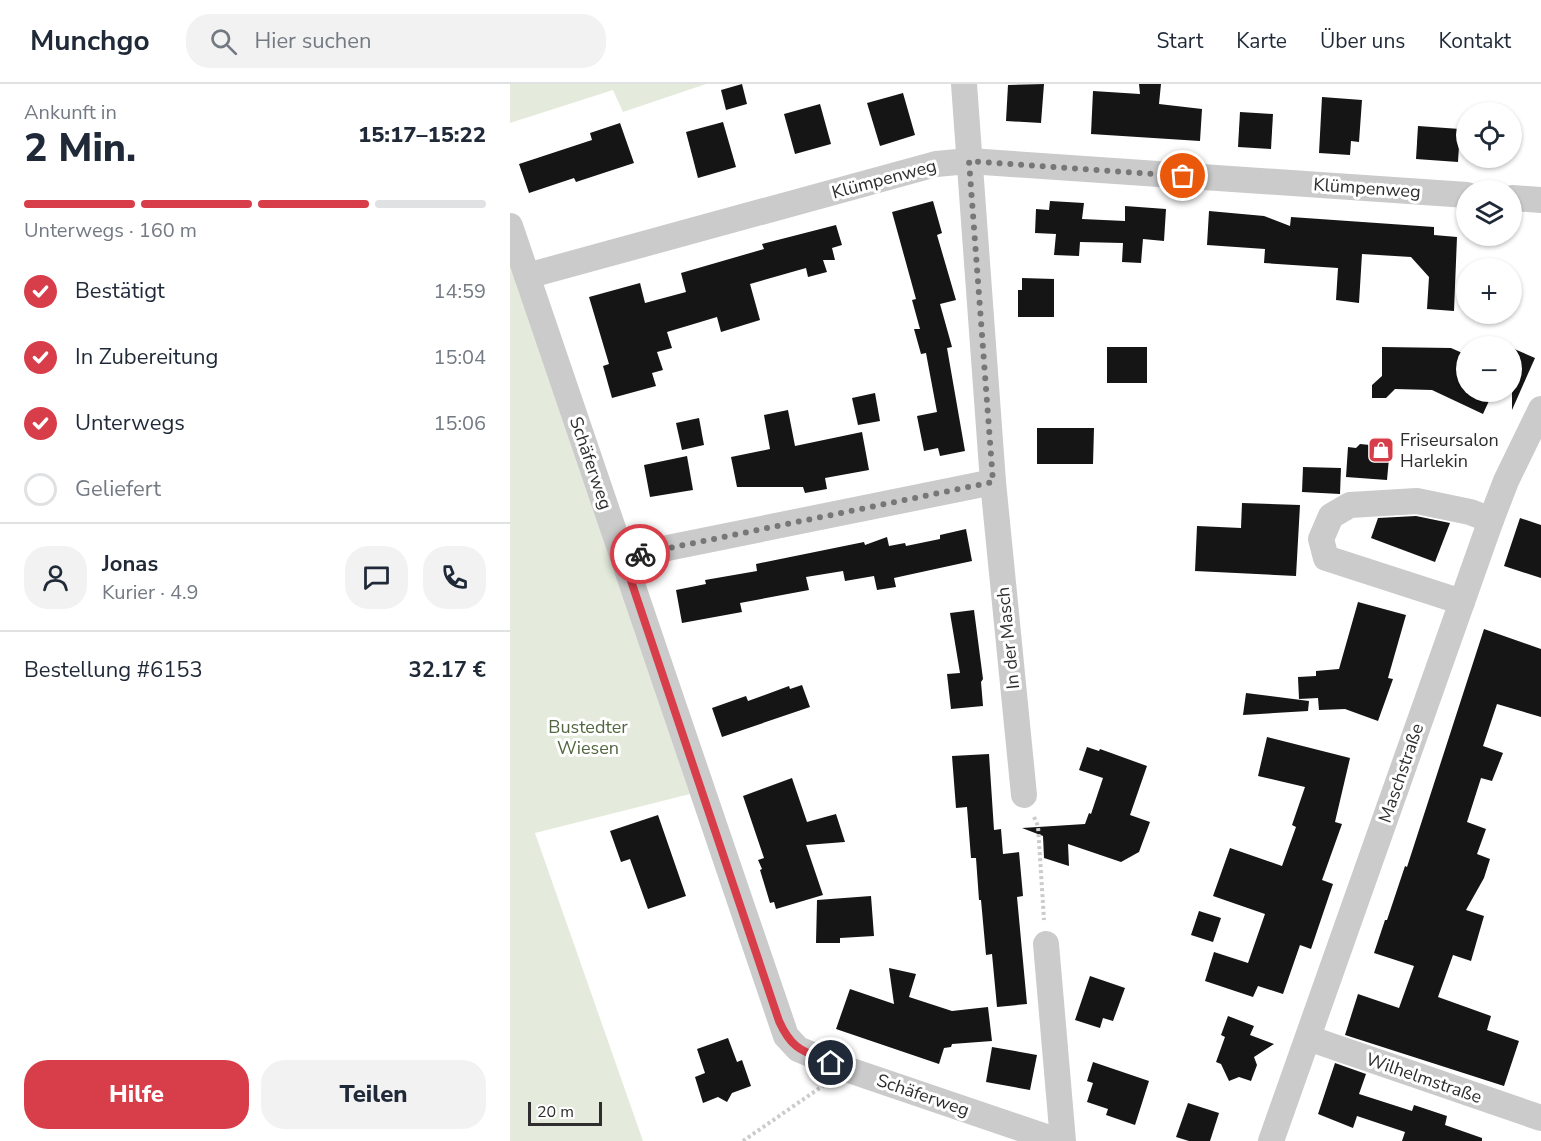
<!DOCTYPE html>
<html lang="de">
<head>
<meta charset="utf-8">
<style>
	:root { --surface:#fff; --page:#f2f2f3; --text:#1f2937; --muted:#747a83; --line:#e0e1e3; --accent:#d83e4a }
	body { margin:0; font-family:"Nunito Sans",sans-serif; background:var(--page); color:var(--text); height:100vh; display:flex; flex-direction:column; font-size:22px; white-space:nowrap }
	* { box-sizing:border-box; margin:0 }
	p { font-size:20px; color:var(--muted) }
	.icon { flex:none; width:33px; height:33px; fill:none; stroke:currentColor; stroke-width:2; stroke-linecap:round; stroke-linejoin:round }
	.map { position:relative; flex:1; overflow:hidden }
	.sheet { display:flex; flex-direction:column; background:var(--surface); width:510px }
	.sheet>* { flex:none }
	.controls { position:absolute; left:946px; top:18px; display:grid; gap:12px }
	.controls a { display:grid; place-items:center; width:66px; height:66px; border-radius:50%; background:var(--surface); box-shadow:0 2px 4px #0004; font-size:30px }
	.scale { position:absolute; left:18px; bottom:15px; width:74px; box-sizing:border-box; padding-left:6px; border:3px solid #2e2e2e; border-top:0; font-size:16px; line-height:21px; white-space:nowrap; color:#2e2e2e; -webkit-text-stroke:4px #fff; paint-order:stroke }
	.pin { position:absolute; display:grid; place-items:center; width:51px; height:51px; color:#fff; margin:-26px; border:3px solid #fff; border-radius:50%; box-shadow:0 2px 6px #0007 }
	.courier { position:absolute; display:grid; place-items:center; width:60px; height:60px; margin:-30px; border:4px solid #d83e4a; border-radius:50%; background:#fff; color:#222; box-shadow:0 2px 8px #0007 }
	.head em { font-style:normal; font-weight:800 }
	.head div { display:flex; flex-direction:column-reverse }
	.head { display:flex; align-items:center; justify-content:space-between; height:102px; padding:0 24px }
	h1 { font-size:39px; font-weight:800; line-height:45px }
	.bar { display:grid; grid-template-columns:repeat(4,1fr); gap:9px 6px; align-content:center; height:72px; padding:0 24px }
	.bar i { height:8px; border-radius:4px; background:var(--line) }
	.bar .selected { background:var(--accent) }
	.bar p { grid-column:span 4 }
	.line { display:flex; align-items:center; gap:15px; padding:0 24px; border-top:2px solid var(--line) }
	.line div { flex:1 }
	.round { display:grid; place-items:center; flex:none; width:63px; height:63px; border-radius:24px; background:var(--page) }
	ol { padding:0 24px; list-style:none }
	li { display:flex; align-items:center; gap:18px; height:66px }
	li p { margin-inline-start:auto }
	li .icon { padding:6px; border-radius:50%; background:var(--accent); color:#fff; stroke-width:4 }
	li:last-child { color:var(--muted) }
	li i { width:33px; height:33px; border:3px solid var(--line); border-radius:50% }
	.button { display:flex; gap:12px; margin-top:auto; padding:12px 24px }
	.button a { flex:1; height:69px; border-radius:24px; background:var(--accent); color:#fff; font-size:24px; font-weight:800; line-height:69px; text-align:center }
	.button a+a { background:var(--page); color:var(--text) }
	header { display:flex; align-items:center; gap:36px; box-sizing:border-box; height:84px; padding:0 30px; background:var(--surface); border-bottom:2px solid var(--line) }
	header strong { font-size:28px }
	nav { display:flex; gap:33px; margin-inline-start:auto; font-size:21px }
	.search { width:420px; height:54px; background:var(--page); display:flex; align-items:center; gap:15px; box-sizing:border-box; padding:0 21px; border-radius:24px; color:var(--muted); font-size:22px }
	main { display:flex; flex:1; min-height:0 }
	.map>svg:first-child { display:block }
</style>
</head>
<body>
<header>
<strong>Munchgo</strong>
<div class="search"><svg class="icon" aria-label="search" viewBox="0 0 24 24"><circle cx="10" cy="10" r="6"/><path d="M15 15l6 6"/></svg>Hier suchen</div>
<nav><a>Start</a><a>Karte</a><a>Über uns</a><a>Kontakt</a></nav>
</header>
<main>
<section class="sheet">
<div class="head"><div><h1>2 Min.</h1><p>Ankunft in</p></div><em>15:17–15:22</em></div>
<div class="bar"><i class="selected"></i><i class="selected"></i><i class="selected"></i><i></i><p>Unterwegs · 160 m</p></div>
<ol>
<li><svg class="icon" aria-label="check" viewBox="0 0 24 24"><path d="M5 12l5 5 9-10"/></svg>Bestätigt<p>14:59</p></li>
<li><svg class="icon" aria-label="check" viewBox="0 0 24 24"><path d="M5 12l5 5 9-10"/></svg>In Zubereitung<p>15:04</p></li>
<li><svg class="icon" aria-label="check" viewBox="0 0 24 24"><path d="M5 12l5 5 9-10"/></svg>Unterwegs<p>15:06</p></li>
<li><i></i>Geliefert</li>
</ol>
<div class="line" style="height:108px"><a class="round"><svg class="icon" aria-label="person" viewBox="0 0 24 24"><circle cx="12" cy="8" r="4"/><path d="M4 21q1-7 8-7t8 7"/></svg></a><div><b>Jonas</b><p>Kurier · 4.9</p></div><a class="round"><svg class="icon" aria-label="chat" viewBox="0 0 24 24"><path d="M4 5h16v11H9l-5 4z"/></svg></a><a class="round"><svg class="icon" aria-label="phone" viewBox="0 0 24 24"><path d="M5 4h4l2 5-3 2q2 4 5 5l2-3 5 2v4C11 20 4 13 5 4z"/></svg></a></div>
<div class="line" style="height:78px"><div>Bestellung #6153</div><b>32.17 €</b></div>
<div class="button"><a>Hilfe</a><a>Teilen</a></div>
</section>
<div class="map">
<svg width="1031" height="1057" viewBox="0 0 1031 1057">
	<rect width="100%" height="100%" fill="#fff"/>
	<g fill="#e4ebdd">
		<path d="M 0,0 L 196,0 L 113,28 L 103,6 L 0,39 Z"/>
		<path d="M 0,177 L 180,710 L 25,749 L 133,1057 L 0,1057 Z"/>
	</g>
	<g fill="#151515">
		<path d="M 232,0 L 237,20 L 216,26 L 211,6 Z"/>
		<path d="M 534,0 L 531,39 L 496,37 L 498,1 Z"/>
		<path d="M 629,0 L 651,0 L 649,20 L 692,25 L 690,57 L 581,50 L 583,7 L 630,10 Z"/>
		<path d="M 393,9 L 405,51 L 370,62 L 357,19 Z"/>
		<path d="M 812,13 L 852,16 L 849,58 L 841,57 L 840,71 L 809,69 Z"/>
		<path d="M 310,20 L 321,60 L 285,70 L 274,30 Z"/>
		<path d="M 730,28 L 763,30 L 761,65 L 728,63 Z"/>
		<path d="M 213,38 L 226,83 L 188,94 L 176,48 Z"/>
		<path d="M 110,39 L 124,79 L 66,98 L 64,94 L 19,109 L 9,80 L 82,56 L 80,49 Z"/>
		<path d="M 908,42 L 950,45 L 948,78 L 906,75 Z"/>
		<path d="M 423,117 L 432,149 L 427,151 L 446,216 L 430,220 L 442,263 L 437,264 L 455,367 L 430,372 L 428,364 L 414,367 L 407,332 L 427,328 L 416,269 L 411,270 L 404,245 L 410,245 L 402,216 L 406,215 L 382,128 Z"/>
		<path d="M 540,117 L 574,119 L 572,135 L 615,137 L 615,122 L 656,125 L 654,157 L 633,155 L 631,179 L 612,178 L 613,159 L 570,158 L 569,172 L 544,171 L 546,150 L 525,149 L 526,125 L 539,126 Z"/>
		<path d="M 699,127 L 754,132 L 780,142 L 781,133 L 924,143 L 924,151 L 947,153 L 944,227 L 917,225 L 919,193 L 901,173 L 852,170 L 849,219 L 826,216 L 828,184 L 754,179 L 755,165 L 697,161 Z"/>
		<path d="M 326,141 L 332,161 L 322,164 L 325,176 L 313,176 L 317,188 L 298,193 L 296,184 L 240,200 L 250,236 L 211,248 L 207,233 L 157,248 L 162,264 L 147,268 L 153,286 L 142,289 L 146,302 L 102,314 L 93,282 L 99,280 L 79,213 L 130,199 L 135,219 L 176,208 L 171,189 L 254,165 L 252,160 Z"/>
		<path d="M 512,194 L 544,195 L 544,233 L 508,233 L 508,206 L 512,206 Z"/>
		<rect x="597" y="263" width="40" height="36"/>
		<path d="M 872,263 L 941,264 L 957,271 L 957,308 L 983,308 L 973,330 L 922,306 L 885,305 L 876,314 L 862,314 L 862,301 L 872,292 Z"/>
		<path d="M 1002,264 L 1025,274 L 1002,326 Z"/>
		<path d="M 365,309 L 370,337 L 348,341 L 342,314 Z"/>
		<path d="M 278,326 L 285,362 L 352,348 L 359,386 L 315,394 L 317,405 L 295,409 L 293,403 L 227,403 L 221,373 L 260,365 L 254,331 Z"/>
		<path d="M 189,334 L 194,361 L 172,366 L 166,339 Z"/>
		<path d="M 527,344 L 584,344 L 583,380 L 527,380 Z"/>
		<path d="M 850,360 L 880,363 L 877,396 L 836,393 L 838,363 L 846,364 Z"/>
		<path d="M 177,372 L 183,406 L 140,413 L 134,381 Z"/>
		<path d="M 793,383 L 831,384 L 830,410 L 792,408 Z"/>
		<path d="M 732,419 L 790,421 L 786,492 L 685,487 L 687,442 L 731,444 Z"/>
		<path d="M 906,432 L 940,439 L 925,478 L 861,454 L 868,434 Z"/>
		<path d="M 1010,434 L 1031,441 L 1031,494 L 994,482 Z"/>
		<path d="M 456,445 L 462,477 L 384,494 L 386,503 L 367,506 L 364,492 L 335,497 L 333,487 L 296,493 L 299,506 L 230,519 L 232,528 L 172,539 L 166,506 L 196,500 L 195,496 L 247,487 L 246,480 L 354,458 L 355,461 L 377,453 L 379,462 L 395,459 L 396,462 L 430,455 L 430,451 Z"/>
		<path d="M 848,518 L 896,531 L 878,594 L 883,595 L 868,637 L 835,625 L 809,626 L 808,614 L 789,615 L 788,593 L 806,592 L 806,587 L 829,585 Z"/>
		<path d="M 464,526 L 473,595 L 471,598 L 473,622 L 441,625 L 437,590 L 450,589 L 440,529 Z"/>
		<path d="M 974,545 L 1031,565 L 1031,633 L 987,620 L 973,662 L 993,669 L 982,697 L 971,694 L 957,738 L 976,745 L 967,770 L 980,775 L 974,794 L 956,826 L 974,832 L 961,877 L 943,871 L 928,913 L 981,932 L 977,946 L 1009,957 L 994,1002 L 835,951 L 848,910 L 889,924 L 904,882 L 864,869 L 875,836 L 877,836 L 895,782 L 897,783 Z"/>
		<path d="M 292,601 L 300,623 L 212,653 L 202,624 L 236,612 L 238,617 L 279,602 L 280,605 Z"/>
		<path d="M 736,609 L 799,617 L 798,627 L 733,631 Z"/>
		<path d="M 757,653 L 840,674 L 825,738 L 832,740 L 812,796 L 823,800 L 801,865 L 790,861 L 773,910 L 748,902 L 743,913 L 695,897 L 704,868 L 738,879 L 755,830 L 703,812 L 720,764 L 772,782 L 786,743 L 782,741 L 795,703 L 748,692 Z"/>
		<path d="M 577,663 L 589,667 L 590,665 L 637,682 L 620,731 L 640,738 L 629,768 L 611,778 L 558,760 L 559,782 L 534,774 L 533,752 L 512,744 L 575,740 L 579,729 L 581,730 L 593,694 L 569,686 Z"/>
		<path d="M 479,670 L 484,746 L 491,745 L 493,770 L 509,768 L 513,812 L 507,813 L 517,920 L 487,923 L 482,870 L 476,871 L 471,816 L 469,816 L 466,774 L 461,774 L 457,723 L 446,724 L 442,672 Z"/>
		<path d="M 282,694 L 297,738 L 326,730 L 335,758 L 296,761 L 313,811 L 266,825 L 264,818 L 260,819 L 250,786 L 252,785 L 248,776 L 254,774 L 233,712 Z"/>
		<path d="M 148,731 L 176,812 L 138,825 L 120,775 L 111,778 L 100,747 Z"/>
		<path d="M 361,812 L 364,852 L 330,854 L 330,859 L 306,859 L 307,816 Z"/>
		<path d="M 689,827 L 711,834 L 703,858 L 681,851 Z"/>
		<path d="M 379,884 L 406,890 L 399,913 L 442,927 L 478,923 L 482,957 L 442,960 L 441,963 L 434,964 L 429,980 L 326,945 L 340,905 L 384,920 Z"/>
		<path d="M 580,892 L 615,904 L 603,937 L 593,934 L 590,944 L 565,936 Z"/>
		<path d="M 718,932 L 744,942 L 740,951 L 764,960 L 744,973 L 747,981 L 741,997 L 729,993 L 719,997 L 711,980 L 706,978 L 715,953 L 711,951 Z"/>
		<path d="M 218,954 L 227,978 L 232,976 L 241,1002 L 222,1009 L 217,1018 L 208,1013 L 193,1019 L 185,993 L 195,989 L 187,965 Z"/>
		<path d="M 482,963 L 527,971 L 520,1006 L 476,998 Z"/>
		<path d="M 583,978 L 639,997 L 625,1041 L 596,1031 L 598,1025 L 577,1018 L 583,999 L 577,997 Z"/>
		<path d="M 825,979 L 856,990 L 849,1010 L 902,1027 L 904,1021 L 937,1032 L 935,1041 L 972,1054 L 972,1057 L 892,1057 L 895,1048 L 847,1032 L 843,1044 L 808,1030 Z"/>
		<path d="M 678,1019 L 709,1029 L 700,1057 L 679,1057 L 666,1053 Z"/>
	</g>
	<g fill="none" stroke-linecap="round" stroke-linejoin="round">
		<g stroke="#cbcbcb" stroke-width="4" stroke-dasharray="3 3" stroke-linecap="butt">
			<path d="M 524,733 L 528,742 L 534,836"/>
			<path d="M 233,1057 L 314,1001"/>
		</g>
		<g stroke="#cbcbcb" stroke-width="26">
			<path d="M 454,0 L 483,398 L 514,711"/>
			<path d="M 1002,114 L 1031,116"/>
			<path d="M 0,142 L 276,952 L 288,965 L 336,985 L 548,1057"/>
			<path d="M 17,192 L 426,80 L 459,77 L 957,111"/>
			<path d="M 113,473 L 483,398"/>
			<path d="M 952,518 L 816,474 L 811,455 L 821,432 L 840,421 L 907,417 L 960,428 L 981,436"/>
			<path d="M 536,860 L 553,1057"/>
			<path d="M 798,954 L 1031,1034"/>
			<path d="M 761,1057 L 981,436 L 996,397 L 1031,325"/>
		</g>
	</g>
	<g fill="none" stroke-linecap="round" stroke-linejoin="round">
		<path stroke="#777" stroke-width="6" stroke-dasharray="0 10.8" d="M 130,470 L 483,398 L 459,77 L 673,92"/>
		<path stroke="#d83e4a" stroke-width="8" d="M 130,470 L 113,473 L 269,937 C 282,966 293,967 321,979"/>
	</g>
	<defs>
		<g id="shop-square" transform="scale(1.35)"><rect x="-9" y="-9" width="18" height="18" rx="4" fill="#d83e4a" stroke="#fff"/><path d="M-5-2.5h2.3a2.7 3.5 0 0 1 5.4 0H5L5.5 6h-11ZM-1.5-2.5h3a1.5 2.3 0 0 0-3 0Z" fill="#fff"/></g>
	</defs>
	<g fill-rule="evenodd">
		<use href="#shop-square" x="871" y="366"/>
	</g>
	<g text-anchor="middle" stroke-width="6" stroke-linejoin="round" paint-order="stroke">
		<g font-size="18" fill="#2e2e2e" stroke="#fff">
			<text transform="translate(374 95) rotate(-15)" y="6">Klümpenweg</text>
			<text transform="translate(857 104) rotate(4)" y="6">Klümpenweg</text>
			<text transform="translate(81 379) rotate(71)" y="6">Schäferweg</text>
			<text transform="translate(498 554) rotate(-96)" y="6">In der Masch</text>
			<text transform="translate(891 689) rotate(-71)" y="6">Maschstraße</text>
			<text transform="translate(914 994) rotate(19)" y="6">Wilhelmstraße</text>
			<text transform="translate(413 1011) rotate(19)" y="6">Schäferweg</text>
		</g>
		<g font-size="18" fill="#2e2e2e" stroke="#fff" text-anchor="start">
			<text x="890" y="362">Friseursalon<tspan x="890" dy="21">Harlekin</tspan></text>
		</g>
		<g font-size="18" fill="#52673f" stroke="#fff">
			<text x="78" y="649">Bustedter<tspan x="78" dy="21">Wiesen</tspan></text>
		</g>
	</g>
</svg>
<div class="controls">
<a><svg class="icon" aria-label="locate" viewBox="0 0 24 24"><circle cx="12" cy="12" r="6"/><path d="M12 2v4M12 18v4M2 12h4M18 12h4"/></svg></a>
<a><svg class="icon" aria-label="layers" viewBox="0 0 24 24"><path d="M12 4l9 5-9 5-9-5zM3 14l9 5 9-5"/></svg></a>
<a>+</a>
<a>−</a>
</div>
<div class="scale">20 m</div>
<div class="pin" style="left:673px;top:92px;background:#ea580c"><svg class="icon" aria-label="bag" viewBox="0 0 24 24"><path d="M5 8h14l-1 12H6zM9 8a3 3 0 0 1 6 0"/></svg></div>
<div class="pin" style="left:321px;top:979px;background:#1f2937"><svg class="icon" aria-label="home" viewBox="0 0 24 24"><path d="M3 11l9-7 9 7M6 9v11h12V9"/></svg></div>
<div class="courier" style="left:130px;top:470px"><svg class="icon" aria-label="bike" viewBox="0 0 24 24"><circle cx="6" cy="16" r="4"/><circle cx="18" cy="16" r="4"/><path d="M6 16l4-8h5l3 8M10 8l3 8H6M13 5h3"/></svg></div>
</div>
</main>
</body>
</html>
